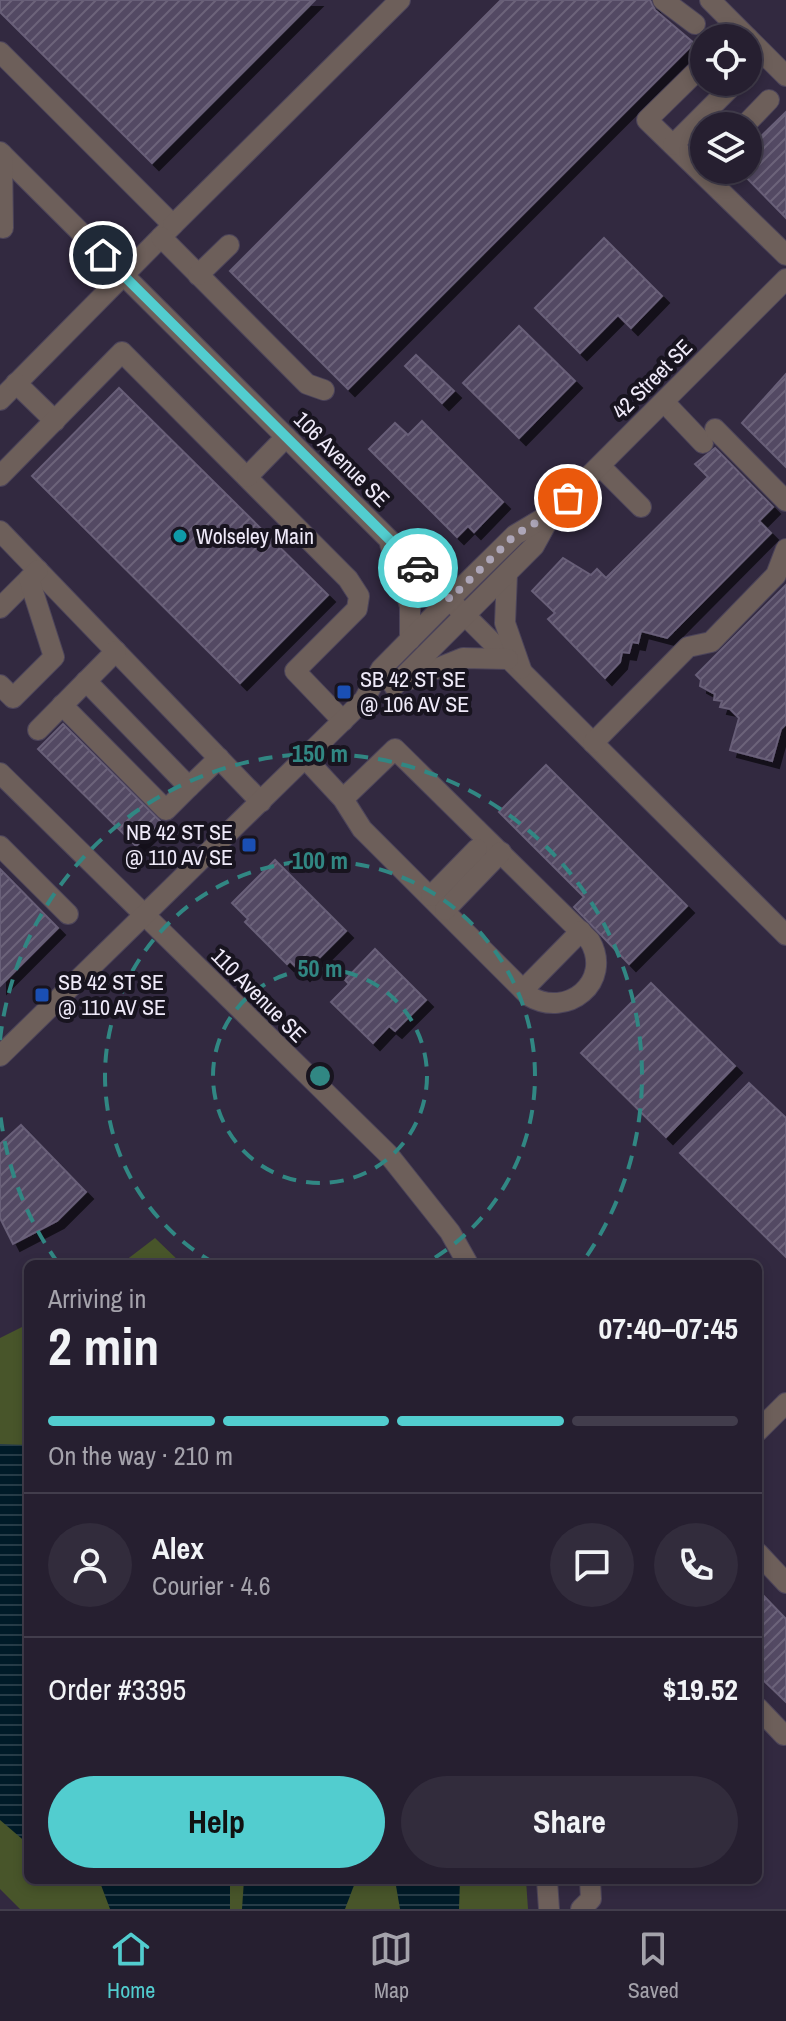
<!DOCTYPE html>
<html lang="en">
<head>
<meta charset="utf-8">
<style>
	:root { --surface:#261f30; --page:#322c3c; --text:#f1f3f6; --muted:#a4a2ab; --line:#423d4c; --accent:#52cdcf }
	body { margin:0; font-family:"Archivo Narrow",sans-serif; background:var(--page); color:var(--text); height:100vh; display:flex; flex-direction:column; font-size:30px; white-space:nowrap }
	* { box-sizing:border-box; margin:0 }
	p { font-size:26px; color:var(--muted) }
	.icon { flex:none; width:44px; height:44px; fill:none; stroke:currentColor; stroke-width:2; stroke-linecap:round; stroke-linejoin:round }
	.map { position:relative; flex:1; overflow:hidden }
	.drawer { position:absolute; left:24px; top:1260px; width:738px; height:624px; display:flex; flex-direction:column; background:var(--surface); border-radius:12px; box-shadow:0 4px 12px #0003,0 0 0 2px var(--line) }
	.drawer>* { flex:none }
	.tools { position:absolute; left:690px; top:24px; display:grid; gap:16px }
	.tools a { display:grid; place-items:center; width:72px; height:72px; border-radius:50%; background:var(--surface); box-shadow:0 4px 12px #0003,0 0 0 2px var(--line); font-size:40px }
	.pin { position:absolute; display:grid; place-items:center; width:68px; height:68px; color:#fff; margin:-34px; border:4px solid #fff; border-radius:50%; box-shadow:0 2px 8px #0007 }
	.courier { position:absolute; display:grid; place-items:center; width:80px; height:80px; margin:-40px; border:6px solid #52cdcf; border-radius:50%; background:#fff; color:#222; box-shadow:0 2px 10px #0007 }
	.headline em { font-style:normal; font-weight:800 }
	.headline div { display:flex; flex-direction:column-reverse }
	.headline { display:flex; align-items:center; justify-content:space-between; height:136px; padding:0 24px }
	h1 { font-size:52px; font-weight:800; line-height:60px }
	.bar { display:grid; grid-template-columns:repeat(4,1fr); gap:12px 8px; align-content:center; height:96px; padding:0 24px }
	.bar i { height:10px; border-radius:6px; background:var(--line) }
	.bar .selected { background:var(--accent) }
	.bar p { grid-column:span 4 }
	.line { display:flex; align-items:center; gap:20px; padding:0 24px; border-top:2px solid var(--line) }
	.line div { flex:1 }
	.round { display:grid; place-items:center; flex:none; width:84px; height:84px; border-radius:42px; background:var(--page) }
	.button { display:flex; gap:16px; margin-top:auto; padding:16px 24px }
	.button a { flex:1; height:92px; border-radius:48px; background:var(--accent); color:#111; font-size:32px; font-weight:800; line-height:92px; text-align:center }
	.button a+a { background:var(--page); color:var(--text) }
	.dock { display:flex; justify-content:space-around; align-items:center; height:112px; border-top:2px solid var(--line); background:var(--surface); font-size:22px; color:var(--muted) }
	.dock a { display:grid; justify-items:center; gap:4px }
	.dock .selected { color:var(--accent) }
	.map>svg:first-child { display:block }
</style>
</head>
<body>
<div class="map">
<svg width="786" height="1909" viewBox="0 0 786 1909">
	<defs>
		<pattern id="water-rules" width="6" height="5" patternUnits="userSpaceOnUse" patternTransform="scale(2)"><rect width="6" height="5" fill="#001b28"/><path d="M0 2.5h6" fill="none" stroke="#263c48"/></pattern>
		<pattern id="building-hatch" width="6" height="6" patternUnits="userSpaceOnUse" patternTransform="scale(2)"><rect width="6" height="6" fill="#534963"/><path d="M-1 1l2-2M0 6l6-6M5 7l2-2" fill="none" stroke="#6c637a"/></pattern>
		<filter id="shadow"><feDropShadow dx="7" dy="7" stdDeviation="0" flood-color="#0009"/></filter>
	</defs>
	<rect width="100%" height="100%" fill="#322940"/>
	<g fill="#48552a">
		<path d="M 155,1238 L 182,1264 L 121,1264 Z"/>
		<path d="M 28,1324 L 28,1880 L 526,1880 L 528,1909 L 20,1909 L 0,1889 L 0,1338 Z"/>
	</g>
	<g fill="url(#water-rules)">
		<path d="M 0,1444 L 28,1445 L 28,1844 L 0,1820 Z"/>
		<path d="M 95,1880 L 230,1880 L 230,1909 L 110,1909 L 101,1885 Z"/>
		<path d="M 244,1880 L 356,1880 L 345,1909 L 242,1909 Z"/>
		<path d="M 395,1880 L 460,1880 L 459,1909 L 400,1909 Z"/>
	</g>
	<g fill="url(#building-hatch)" stroke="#685e78" stroke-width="2" filter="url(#shadow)">
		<path d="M 0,0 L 315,0 L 152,163 L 0,12 Z"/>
		<path d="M 501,0 L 650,0 L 655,10 L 694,43 L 348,389 L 230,271 Z"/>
		<path d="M 786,112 L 786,218 L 739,170 L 748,170 L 748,149 Z"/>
		<path d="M 604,238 L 662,296 L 631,328 L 618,315 L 580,353 L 535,308 Z"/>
		<path d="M 519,326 L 575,381 L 519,438 L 463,383 Z"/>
		<path d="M 416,355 L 454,391 L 442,403 L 405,366 Z"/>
		<path d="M 786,374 L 786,467 L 742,423 Z"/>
		<path d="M 119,388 L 328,595 L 240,683 L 32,476 Z"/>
		<path d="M 422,421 L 503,502 L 474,532 L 468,526 L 457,537 L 369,449 L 395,423 L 408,435 Z"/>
		<path d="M 715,448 L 773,507 L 759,521 L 771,533 L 667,638 L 641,631 L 638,643 L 632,642 L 629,653 L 622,652 L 620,662 L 605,678 L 548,619 L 555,613 L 532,591 L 563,558 L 591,575 L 597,569 L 606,578 L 708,477 L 695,464 Z"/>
		<path d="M 786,585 L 786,724 L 781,729 L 772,761 L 730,750 L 739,718 L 730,709 L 720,707 L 722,701 L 714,700 L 715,694 L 700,686 L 701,680 L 696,675 Z"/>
		<path d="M 63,724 L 161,822 L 136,846 L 38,749 Z"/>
		<path d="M 546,765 L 687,906 L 629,964 L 574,907 L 584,897 L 499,812 Z"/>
		<path d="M 275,860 L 346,931 L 303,974 L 290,961 L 287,964 L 245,922 L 248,919 L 232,903 Z"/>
		<path d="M 0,869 L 58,928 L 0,986 Z"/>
		<path d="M 375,949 L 426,1000 L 395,1031 L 389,1026 L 373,1043 L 331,1002 L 349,984 L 345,980 Z"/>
		<path d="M 651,983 L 735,1066 L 666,1137 L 581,1053 Z"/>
		<path d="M 749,1083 L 786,1118 L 786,1257 L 680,1153 Z"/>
		<path d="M 21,1125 L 86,1192 L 57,1221 L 13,1244 L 0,1218 L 0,1144 Z"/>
		<path d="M 758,1590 L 786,1619 L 786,1702 L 758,1675 Z"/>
	</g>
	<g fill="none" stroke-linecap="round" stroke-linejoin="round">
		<g stroke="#4c445a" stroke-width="22">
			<g id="minor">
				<path d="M 663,0 L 695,24"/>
				<path d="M 710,0 L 748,38"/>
				<path d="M 748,38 L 786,76"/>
				<path d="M 0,52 L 173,225 L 0,400"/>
				<path d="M 748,61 L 752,65 L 748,69"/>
				<path d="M 704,64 L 647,120 L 786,255"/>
				<path d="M 744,126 L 769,100"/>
				<path d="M 673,145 L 736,82"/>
				<path d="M 0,152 L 786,935"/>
				<path d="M 2,154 L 3,228"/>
				<path d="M 173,225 L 400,0"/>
				<path d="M 161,237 L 307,384 L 324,390"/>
				<path d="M 198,275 L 229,245"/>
				<path d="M 16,383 L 55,421"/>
				<path d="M 664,402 L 703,443"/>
				<path d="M 715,429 L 786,501"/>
				<path d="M 600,466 L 641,507"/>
				<path d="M 0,476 L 122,352 L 348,579 L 359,596 L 357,609 L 295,671 L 343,721"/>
				<path d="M 247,477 L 286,437"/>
				<path d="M 0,531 L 261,802"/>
				<path d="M 390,544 L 410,606 L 410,640"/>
				<path d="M 507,574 L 505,623 L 521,669"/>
				<path d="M 0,608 L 29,579"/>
				<path d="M 408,680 L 463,658 L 508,659"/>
				<path d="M 86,681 L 189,787 L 219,758"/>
				<path d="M 0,685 L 13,698 L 54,657 L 29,579 L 38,570"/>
				<path d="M 394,686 L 534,546 L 552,513"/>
				<path d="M 62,705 L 166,810 L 189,787"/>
				<path d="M 38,730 L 116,651"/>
				<path d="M 593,743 L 688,647 L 711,642 L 776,575 L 786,549"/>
				<path d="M 305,758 L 343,799 L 362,829 L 529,996 C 567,1019 613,982 590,941 L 395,749 L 343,799"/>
				<path d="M 0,773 L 388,1154 L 450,1232 L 468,1264"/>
				<path d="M 0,846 L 68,914"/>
				<path d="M 431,896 L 477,849"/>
				<path d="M 445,910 L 501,852"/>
				<path d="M 523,990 L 581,931"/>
				<path d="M 0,1056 L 364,700 L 381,669 L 450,599 L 515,535 L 552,513 L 786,279"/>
				<path d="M 758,1431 L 786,1403"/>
				<path d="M 758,1553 L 786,1583"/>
				<path d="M 758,1708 L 784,1735 L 786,1733"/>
				<path d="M 547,1880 L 549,1909"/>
				<path d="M 581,1909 L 591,1899 L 590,1880"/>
			</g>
		</g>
		<use href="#minor" stroke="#6d5f5a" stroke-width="20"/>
	</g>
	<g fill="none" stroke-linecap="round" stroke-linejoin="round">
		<path stroke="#ada6b8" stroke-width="8" stroke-dasharray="0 14.4" d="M 418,568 L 450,599 L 515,535 L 552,513 L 568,498"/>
		<path stroke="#52cdcf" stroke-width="10" d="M 103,255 L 418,568"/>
	</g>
	<g fill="none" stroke="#318783" stroke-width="4" stroke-dasharray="14 10">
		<circle cx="320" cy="1076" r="107"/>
		<path d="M214 1263A215 215 0 1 1 426 1263"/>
		<path d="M58 1263A322 322 0 0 1 0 1112M0 1040A322 322 0 1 1 582 1263"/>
	</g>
	<circle fill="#0f9aa8" stroke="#18141f" stroke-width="3" cx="180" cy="536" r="8"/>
	<g fill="#1a4fb4" stroke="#18141f" stroke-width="3">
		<rect x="336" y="684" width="16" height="16" rx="4"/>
		<rect x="241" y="837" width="16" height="16" rx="4"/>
		<rect x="34" y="987" width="16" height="16" rx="4"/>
	</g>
	<g text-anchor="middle" stroke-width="8" stroke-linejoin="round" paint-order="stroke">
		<g font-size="22" fill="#efeaf9" stroke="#18141f">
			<text transform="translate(652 379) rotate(-45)" y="8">42 Street SE</text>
			<text transform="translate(342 459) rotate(45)" y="8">106 Avenue SE</text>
			<text transform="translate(259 995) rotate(45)" y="8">110 Avenue SE</text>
		</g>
		<g font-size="22" fill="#efeaf9" stroke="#18141f" text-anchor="start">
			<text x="196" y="544">Wolseley Main</text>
			<text x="360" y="687">SB 42 ST SE<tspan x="360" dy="25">@ 106 AV SE</tspan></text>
			<text x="233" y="840" text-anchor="end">NB 42 ST SE<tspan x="233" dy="25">@ 110 AV SE</tspan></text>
			<text x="58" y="990">SB 42 ST SE<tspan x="58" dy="25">@ 110 AV SE</tspan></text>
		</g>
	</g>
	<circle cx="320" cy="1076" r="12" fill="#318783" stroke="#18141f" stroke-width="4"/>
	<g font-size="24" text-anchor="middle" font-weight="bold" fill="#318783" stroke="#18141f" stroke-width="8" stroke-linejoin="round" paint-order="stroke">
		<text x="320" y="762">150 m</text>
		<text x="320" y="869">100 m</text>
		<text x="320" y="977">50 m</text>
	</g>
</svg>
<div class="tools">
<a><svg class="icon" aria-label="locate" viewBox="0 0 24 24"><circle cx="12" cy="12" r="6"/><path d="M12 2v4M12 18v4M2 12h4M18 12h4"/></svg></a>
<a><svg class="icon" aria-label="layers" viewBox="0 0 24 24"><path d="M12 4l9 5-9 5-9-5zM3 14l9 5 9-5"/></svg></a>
</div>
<div class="pin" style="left:568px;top:498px;background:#ea580c"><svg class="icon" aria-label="bag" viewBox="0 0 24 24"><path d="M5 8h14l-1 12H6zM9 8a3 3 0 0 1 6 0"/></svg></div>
<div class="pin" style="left:103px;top:255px;background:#1f2937"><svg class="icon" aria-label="home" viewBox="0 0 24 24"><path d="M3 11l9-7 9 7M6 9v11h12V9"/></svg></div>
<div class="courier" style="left:418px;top:568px"><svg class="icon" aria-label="car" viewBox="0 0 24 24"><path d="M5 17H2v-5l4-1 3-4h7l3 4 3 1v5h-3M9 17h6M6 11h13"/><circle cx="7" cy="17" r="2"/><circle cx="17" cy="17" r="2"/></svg></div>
<section class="drawer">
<div class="headline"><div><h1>2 min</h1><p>Arriving in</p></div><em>07:40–07:45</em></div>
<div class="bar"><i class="selected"></i><i class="selected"></i><i class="selected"></i><i></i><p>On the way · 210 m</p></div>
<div class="line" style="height:144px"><a class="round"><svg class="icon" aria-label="person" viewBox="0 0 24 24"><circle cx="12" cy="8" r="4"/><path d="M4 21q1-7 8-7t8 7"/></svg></a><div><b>Alex</b><p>Courier · 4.6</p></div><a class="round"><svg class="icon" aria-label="chat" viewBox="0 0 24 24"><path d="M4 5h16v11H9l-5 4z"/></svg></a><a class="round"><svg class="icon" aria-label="phone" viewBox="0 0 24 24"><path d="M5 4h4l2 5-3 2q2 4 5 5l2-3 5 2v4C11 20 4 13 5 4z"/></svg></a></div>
<div class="line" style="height:104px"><div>Order #3395</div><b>$19.52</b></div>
<div class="button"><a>Help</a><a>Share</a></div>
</section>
</div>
<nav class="dock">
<a class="selected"><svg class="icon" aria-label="home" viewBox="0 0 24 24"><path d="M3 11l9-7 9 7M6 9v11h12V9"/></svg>Home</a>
<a><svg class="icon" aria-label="map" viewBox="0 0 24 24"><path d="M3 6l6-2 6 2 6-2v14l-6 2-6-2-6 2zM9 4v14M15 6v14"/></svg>Map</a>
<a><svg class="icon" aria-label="saved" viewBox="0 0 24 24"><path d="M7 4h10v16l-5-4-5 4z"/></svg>Saved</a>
</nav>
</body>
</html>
